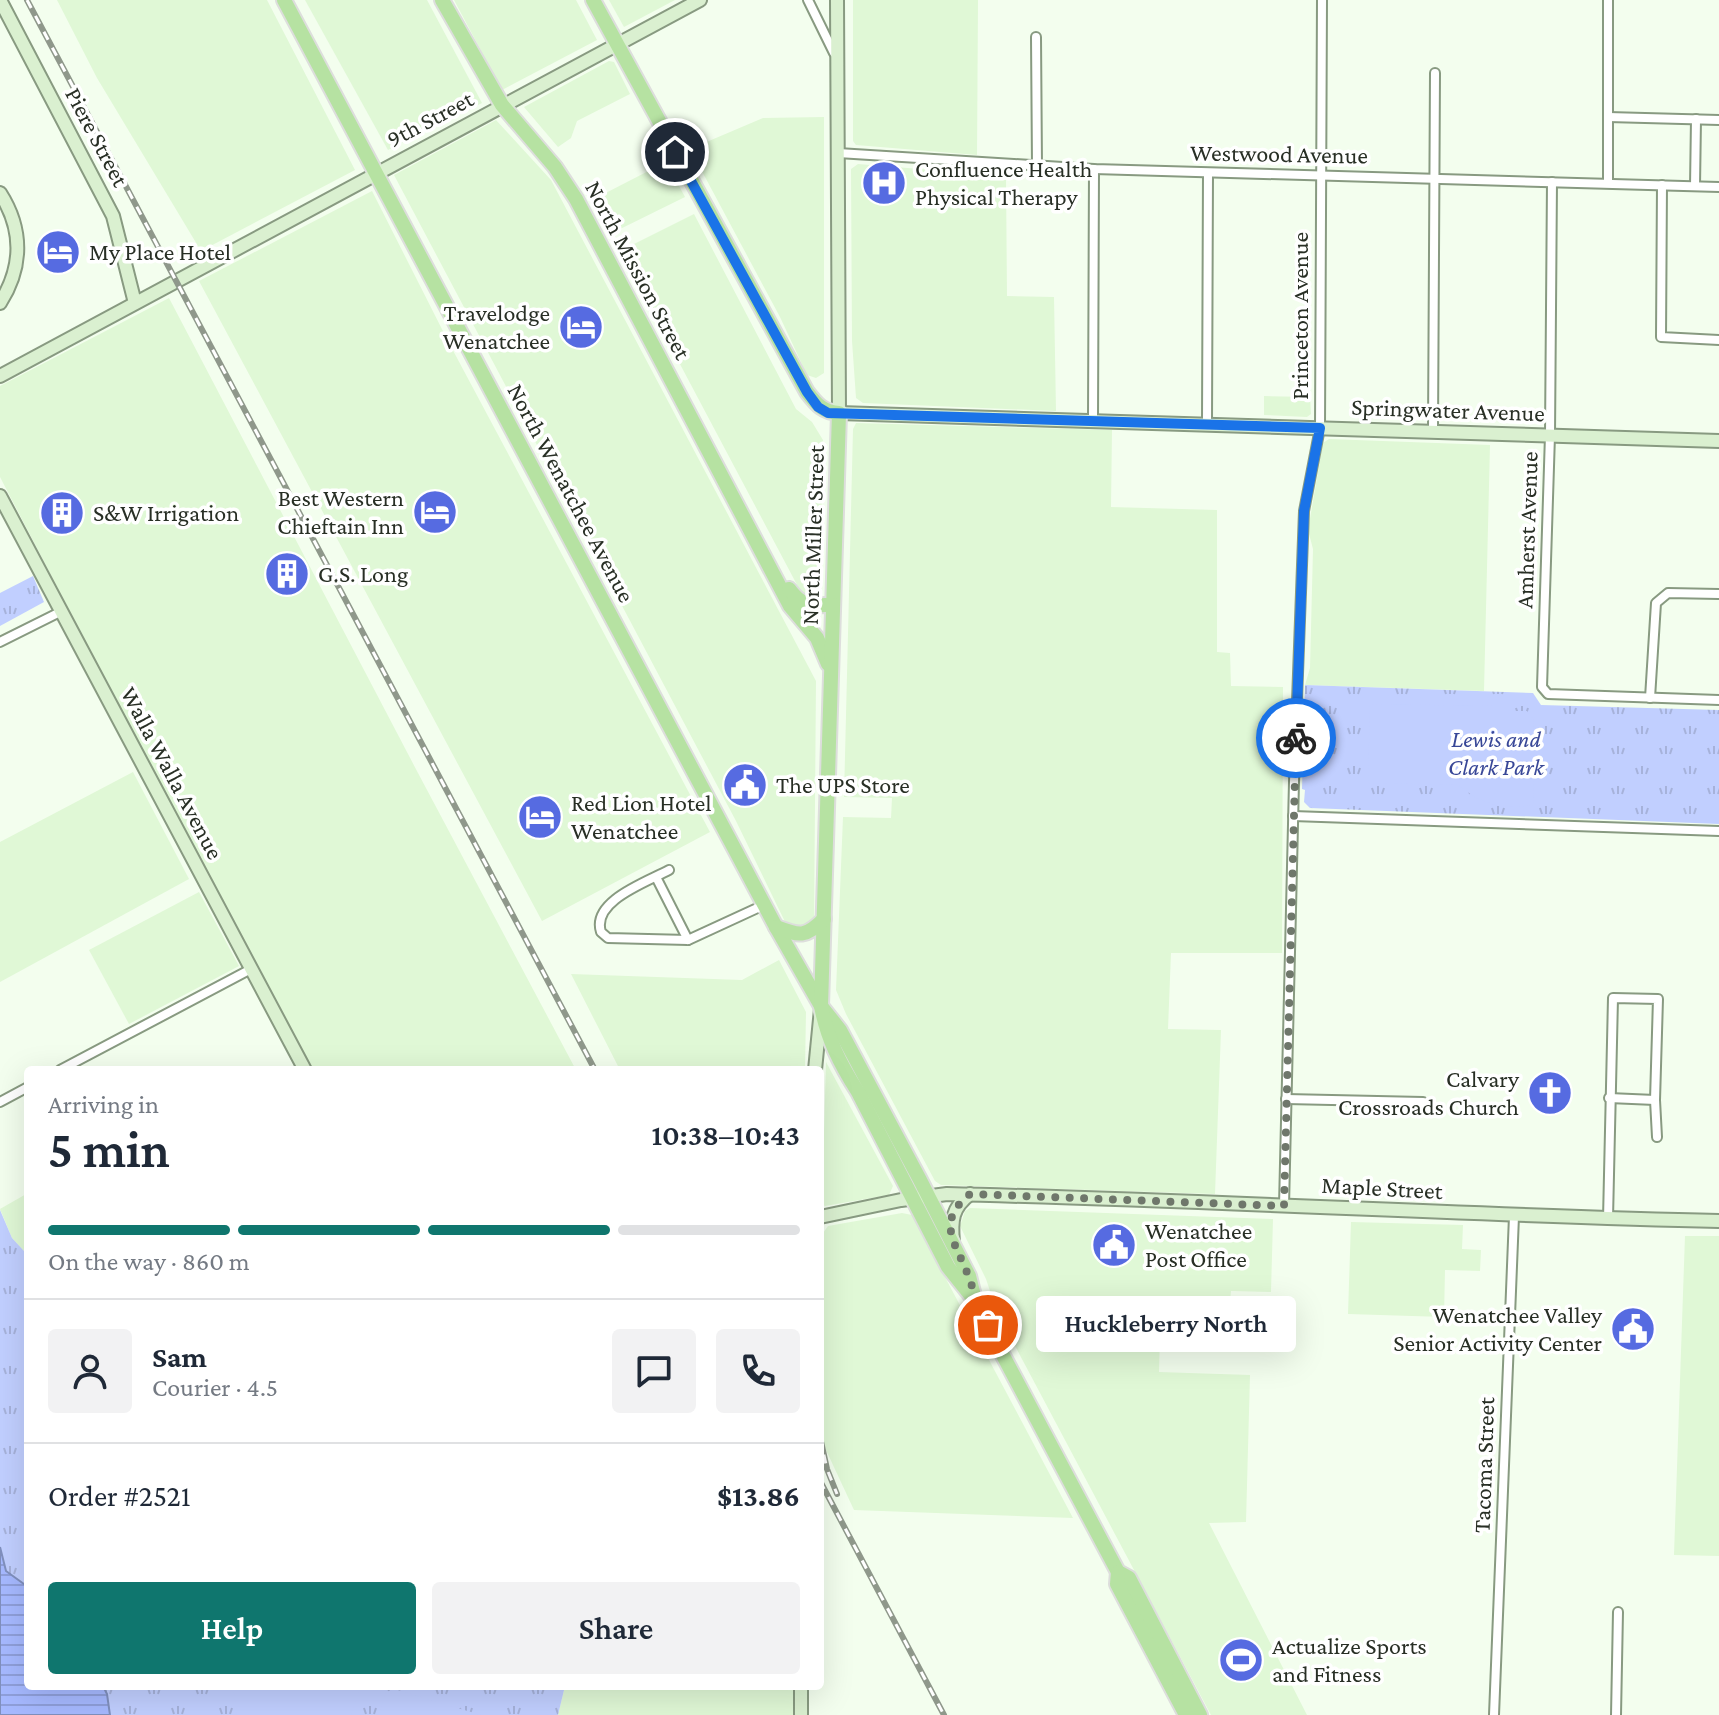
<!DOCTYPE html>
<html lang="en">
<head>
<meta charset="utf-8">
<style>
	:root { --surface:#fff; --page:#f2f2f3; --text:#1f2937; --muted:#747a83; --line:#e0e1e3; --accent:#0f766e }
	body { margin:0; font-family:"Crimson Pro",serif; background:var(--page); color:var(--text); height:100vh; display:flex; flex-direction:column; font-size:30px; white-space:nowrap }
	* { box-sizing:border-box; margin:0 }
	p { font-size:26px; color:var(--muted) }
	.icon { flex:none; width:44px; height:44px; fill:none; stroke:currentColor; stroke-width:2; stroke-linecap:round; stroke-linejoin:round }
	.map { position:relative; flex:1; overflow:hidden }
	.panel { position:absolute; left:24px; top:1066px; width:800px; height:624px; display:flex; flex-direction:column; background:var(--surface); border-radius:8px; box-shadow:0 8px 32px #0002 }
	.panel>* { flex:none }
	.pin { position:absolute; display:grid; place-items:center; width:68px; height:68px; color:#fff; margin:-34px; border:4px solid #fff; border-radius:50%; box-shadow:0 2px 8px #0007 }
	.courier { position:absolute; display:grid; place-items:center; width:80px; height:80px; margin:-40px; border:6px solid #1a73e8; border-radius:50%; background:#fff; color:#222; box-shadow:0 2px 10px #0007 }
	.bubble { position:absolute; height:56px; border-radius:8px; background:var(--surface); box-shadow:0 8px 32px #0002; font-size:26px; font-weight:600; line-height:56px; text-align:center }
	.summary em { font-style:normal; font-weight:600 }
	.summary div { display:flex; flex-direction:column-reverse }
	.summary { display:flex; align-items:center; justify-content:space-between; height:136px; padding:0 24px }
	h1 { font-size:52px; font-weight:600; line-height:60px }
	.bar { display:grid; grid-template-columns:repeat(4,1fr); gap:12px 8px; align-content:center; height:96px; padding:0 24px }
	.bar i { height:10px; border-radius:6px; background:var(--line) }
	.bar .selected { background:var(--accent) }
	.bar p { grid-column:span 4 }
	.line { display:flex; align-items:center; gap:20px; padding:0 24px; border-top:2px solid var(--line) }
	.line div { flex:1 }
	.round { display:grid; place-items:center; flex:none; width:84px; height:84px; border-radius:8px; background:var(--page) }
	.cta { display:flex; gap:16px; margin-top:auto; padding:16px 24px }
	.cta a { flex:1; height:92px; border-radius:8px; background:var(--accent); color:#fff; font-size:32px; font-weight:600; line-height:92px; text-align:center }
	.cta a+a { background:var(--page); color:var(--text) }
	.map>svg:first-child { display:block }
</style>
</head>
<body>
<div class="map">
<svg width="1719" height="1715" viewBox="0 0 1719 1715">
	<defs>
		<pattern id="park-tufts" width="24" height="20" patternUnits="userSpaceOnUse" patternTransform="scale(2)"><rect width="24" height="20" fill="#c1cfff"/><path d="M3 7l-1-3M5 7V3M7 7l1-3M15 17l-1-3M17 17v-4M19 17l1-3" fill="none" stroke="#a6b2da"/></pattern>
		<pattern id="water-rules" width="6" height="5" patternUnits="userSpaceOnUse" patternTransform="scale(2)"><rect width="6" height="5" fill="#a6b9ff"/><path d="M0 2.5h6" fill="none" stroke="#8f9fda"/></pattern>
	</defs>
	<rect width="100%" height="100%" fill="#f3feee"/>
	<g fill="#e0f8d6">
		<path d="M 57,0 L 267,0 L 355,170 L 201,251 L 97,78 Z"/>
		<path d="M 305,0 L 427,0 L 482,103 L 388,150 Z"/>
		<path d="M 454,0 L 576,0 L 597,40 L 502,90 Z"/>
		<path d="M 609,0 L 675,0 L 624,27 Z"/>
		<path d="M 853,0 L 978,0 L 977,155 L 856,145 L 853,141 Z"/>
		<path d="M 609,61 L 614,62 L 630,94 L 577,121 L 571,138 L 558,147 L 524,107 Z"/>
		<path d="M 824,117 L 824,373 L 816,378 L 807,375 L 780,317 L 690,149 L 763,118 Z"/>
		<path d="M 496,120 L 551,180 L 816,681 L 814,926 L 788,928 L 736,821 L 394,175 Z"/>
		<path d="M 666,162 L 685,197 L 610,234 L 592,200 Z"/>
		<path d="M 858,164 L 1006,176 L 1007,296 L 1054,297 L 1056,411 L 863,403 L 856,398 L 852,341 L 851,169 Z"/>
		<path d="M 372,191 L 449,343 L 710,832 L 542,921 L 199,281 Z"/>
		<path d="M 694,214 L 796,409 L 812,422 L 823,440 L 820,599 L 804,598 L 620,251 Z"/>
		<path d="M 169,298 L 418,773 L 576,1070 L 312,1070 L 211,884 L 0,477 L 0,386 Z"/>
		<path d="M 1264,396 L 1310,397 L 1311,414 L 1307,417 L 1264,415 Z"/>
		<path d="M 856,423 L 1112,430 L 1111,507 L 1217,510 L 1217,652 L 1230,653 L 1231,686 L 1283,687 L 1282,953 L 1171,953 L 1168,1029 L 1221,1030 L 1215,1194 L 941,1185 L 935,1181 L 846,1014 L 836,990 L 843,817 L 891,818 L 892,798 L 844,797 L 853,429 Z"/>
		<path d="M 1329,439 L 1490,445 L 1484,691 L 1305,685 L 1310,668 L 1313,549 L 1308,530 L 1323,443 Z"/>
		<path d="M 133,772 L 189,879 L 0,982 L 0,842 Z"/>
		<path d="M 199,892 L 239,966 L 129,1024 L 89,950 Z"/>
		<path d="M 779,960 L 806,1012 L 805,1070 L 620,1070 L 571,974 L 742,980 Z"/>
		<path d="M 826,1062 L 893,1186 L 889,1195 L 825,1206 L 822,1204 Z"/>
		<path d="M 28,1193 L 28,1265 L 24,1251 L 12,1238 L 0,1209 Z"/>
		<path d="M 970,1208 L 1273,1219 L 1271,1292 L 1231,1291 L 1230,1301 L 1161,1299 L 1159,1372 L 1250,1375 L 1246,1522 L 1209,1523 L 1307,1715 L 1211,1715 L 997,1312 L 986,1279 L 960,1226 L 965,1211 Z"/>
		<path d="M 902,1213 L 912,1215 L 1073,1518 L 854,1510 L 826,1450 L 820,1431 L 823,1233 L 828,1226 Z"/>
		<path d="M 1351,1222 L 1463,1225 L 1462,1249 L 1481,1250 L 1480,1271 L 1445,1270 L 1444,1317 L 1348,1314 Z"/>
		<path d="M 1685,1236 L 1719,1236 L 1719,1556 L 1674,1555 Z"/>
		<path d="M 565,1686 L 793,1686 L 793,1715 L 558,1715 Z"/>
	</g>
	<g fill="url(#park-tufts)">
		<path d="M 33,576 L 44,602 L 0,626 L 0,593 Z"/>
		<path d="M 1305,685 L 1533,693 L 1541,705 L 1719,710 L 1719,824 L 1310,808 L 1304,802 L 1305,790 L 1302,789 Z"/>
		<path d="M 0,1210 L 12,1238 L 24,1251 L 28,1265 L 28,1587 L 6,1571 L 0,1547 Z"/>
		<path d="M 103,1686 L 565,1686 L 558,1715 L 110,1715 L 107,1694 Z"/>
	</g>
	<g fill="#c1cfff">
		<path d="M 1370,704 L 1494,706 L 1495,711 L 1527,711 L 1534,720 L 1533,805 L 1514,807 L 1495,805 L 1476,798 L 1458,785 L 1368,783 Z"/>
		<path d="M 233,1686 L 360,1686 L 360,1687 L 351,1715 L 237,1715 Z"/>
		<path d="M 394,1689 L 481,1715 L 379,1715 L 386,1692 Z"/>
	</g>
	<path fill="url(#water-rules)" stroke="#8090be" stroke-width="2" d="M 0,1547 L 6,1571 L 28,1587 L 28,1686 L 103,1686 L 107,1694 L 110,1715 L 0,1715 Z"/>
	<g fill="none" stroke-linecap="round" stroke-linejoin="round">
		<g stroke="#889a81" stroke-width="12">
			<g id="street">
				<path d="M 808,0 L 834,53"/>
				<path d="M 1608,0 L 1608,183"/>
				<path d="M 1036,37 L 1037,166"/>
				<path d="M 1608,117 L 1719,120"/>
				<path d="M 838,153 L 1094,169 L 1719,187"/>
				<path d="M 1552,182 L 1550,435 L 1542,687 L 1548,694 L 1719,700"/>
				<path d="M 1662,185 L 1661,337 L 1719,340"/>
				<path d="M 1695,186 L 1696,119"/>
				<path d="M 1093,420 L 1094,169"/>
				<path d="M 1207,423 L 1208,173"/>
				<path d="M 1433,432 L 1435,73"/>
				<path d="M 0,642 L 62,611"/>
				<path d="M 1650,698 L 1656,603 L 1668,593 L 1719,594"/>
				<path d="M 1293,816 L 1719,831"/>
				<path d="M 669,870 C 647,882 591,901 601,932 L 608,938 L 688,940 L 764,905"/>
				<path d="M 656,877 L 688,940"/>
				<path d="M 60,1070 L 251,969"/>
				<path d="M 1609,1098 L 1655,1100"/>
				<path d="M 1286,1099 L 1423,1102"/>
				<path d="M 0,1102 L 28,1087"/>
				<path d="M 1284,1206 L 1294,782 L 1304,511 L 1320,428 L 1322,0"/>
				<path d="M 1608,1219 L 1613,998 L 1658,999 L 1655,1100 L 1657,1137"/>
				<path d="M 1494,1715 L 1514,1216"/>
				<path d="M 1616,1715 L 1618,1612"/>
			</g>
		</g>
		<g stroke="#889a81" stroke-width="16">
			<g id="secondary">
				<path d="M 0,0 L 113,216 L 135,303"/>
				<path d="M 837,0 L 839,413 L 1719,441"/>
				<path d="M 0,193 C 23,229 23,267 0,303"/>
				<path d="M 0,376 L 700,0"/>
				<path d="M 0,496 L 305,1070"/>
				<path d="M 815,1070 L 821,1009"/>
				<path d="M 820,1217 L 901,1200 L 947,1194 C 1204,1200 1462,1215 1719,1221"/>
				<path d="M 953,1242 C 951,1220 952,1208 970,1194"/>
				<path d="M 801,1715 L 801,1686"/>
			</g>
		</g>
		<g stroke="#dddedc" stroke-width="18">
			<g id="primary">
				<path d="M 284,0 L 776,927 L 821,1006 L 840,1030 L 920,1180 L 969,1276 L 975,1300 L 998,1346 L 1118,1572 L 1129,1578 L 1200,1715"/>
				<path d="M 442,0 L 502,105 L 555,167 L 576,199 L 790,606 L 817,638 L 828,664"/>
				<path d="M 593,0 L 807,392 C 817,405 823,412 839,413 L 821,1006 C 827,1038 840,1064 858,1092 L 948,1267 L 972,1297"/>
				<path d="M 789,589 C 803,608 811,605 833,605"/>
				<path d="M 776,927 C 800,936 805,938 824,919"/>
				<path d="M 1118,1572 L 1117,1584 L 1186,1715"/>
			</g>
		</g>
		<use href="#street" stroke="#fff" stroke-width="8"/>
		<use href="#secondary" stroke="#daf0d0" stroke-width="12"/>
		<use href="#primary" stroke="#b6e2a2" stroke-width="14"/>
		<g stroke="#8f988b" stroke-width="6">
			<g id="rail">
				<path d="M 27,0 L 595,1070"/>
				<path d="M 820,1437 L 827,1469 L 837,1494"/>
				<path d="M 820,1481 L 944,1715"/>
			</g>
		</g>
		<use href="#rail" stroke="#fff" stroke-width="3" stroke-dasharray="9" stroke-linecap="butt"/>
	</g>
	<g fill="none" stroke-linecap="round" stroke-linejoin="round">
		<path stroke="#6f776b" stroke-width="8" stroke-dasharray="0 14.4" d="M 988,1325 C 980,1309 975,1294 969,1278 C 958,1245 933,1223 970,1194 L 1284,1206 L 1296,738"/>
		<path stroke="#1a73e8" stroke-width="10" d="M 675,152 L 807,392 L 818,407 L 828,413 L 1320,428 L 1304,511 L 1296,738"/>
	</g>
	<defs>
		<g id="hospital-disc" transform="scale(2.3)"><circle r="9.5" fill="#566be1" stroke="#fff"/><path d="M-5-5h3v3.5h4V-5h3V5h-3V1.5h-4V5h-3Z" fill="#fff"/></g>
		<g id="hotel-disc" transform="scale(2.3)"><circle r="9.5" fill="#566be1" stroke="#fff"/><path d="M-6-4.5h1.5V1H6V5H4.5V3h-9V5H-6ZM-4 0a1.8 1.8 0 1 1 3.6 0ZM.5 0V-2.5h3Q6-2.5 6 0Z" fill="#fff"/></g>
		<g id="building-disc" transform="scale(2.3)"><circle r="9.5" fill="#566be1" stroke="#fff"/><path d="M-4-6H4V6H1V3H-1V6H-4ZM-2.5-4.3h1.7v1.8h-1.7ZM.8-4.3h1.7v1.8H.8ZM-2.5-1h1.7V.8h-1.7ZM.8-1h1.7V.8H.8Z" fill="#fff"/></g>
		<g id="civic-disc" transform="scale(2.3)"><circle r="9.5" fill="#566be1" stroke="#fff"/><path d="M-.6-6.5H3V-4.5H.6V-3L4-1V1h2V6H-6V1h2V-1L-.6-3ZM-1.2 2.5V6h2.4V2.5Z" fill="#fff"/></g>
		<g id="church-disc" transform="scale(2.3)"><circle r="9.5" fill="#566be1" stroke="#fff"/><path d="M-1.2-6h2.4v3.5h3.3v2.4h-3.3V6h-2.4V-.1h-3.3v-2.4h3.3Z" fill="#fff"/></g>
		<g id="stadium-disc" transform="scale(2.3)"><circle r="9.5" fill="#566be1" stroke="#fff"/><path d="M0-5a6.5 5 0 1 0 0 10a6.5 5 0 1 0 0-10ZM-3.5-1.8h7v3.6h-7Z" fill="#fff"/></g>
	</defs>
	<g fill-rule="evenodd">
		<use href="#hospital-disc" x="884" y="183"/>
		<use href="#hotel-disc" x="58" y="252"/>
		<use href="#hotel-disc" x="581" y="327"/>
		<use href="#hotel-disc" x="435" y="512"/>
		<use href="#building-disc" x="62" y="513"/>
		<use href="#building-disc" x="287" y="574"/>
		<use href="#civic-disc" x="745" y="785"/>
		<use href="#hotel-disc" x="540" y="817"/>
		<use href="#church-disc" x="1550" y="1093"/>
		<use href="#civic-disc" x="1114" y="1245"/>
		<use href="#civic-disc" x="1633" y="1329"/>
		<use href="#stadium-disc" x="1241" y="1660"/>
	</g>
	<g text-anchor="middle" stroke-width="7" stroke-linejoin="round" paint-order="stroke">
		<g font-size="24" fill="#282f25" stroke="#fff">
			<text transform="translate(430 119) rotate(-28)" y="8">9th Street</text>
			<text transform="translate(97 137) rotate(62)" y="8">Piere Street</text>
			<text transform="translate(1279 154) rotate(1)" y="8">Westwood Avenue</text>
			<text transform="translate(638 270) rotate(62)" y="8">North Mission Street</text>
			<text transform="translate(1300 316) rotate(-90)" y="8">Princeton Avenue</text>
			<text transform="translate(1448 410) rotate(2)" y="8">Springwater Avenue</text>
			<text transform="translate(571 493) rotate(62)" y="8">North Wenatchee Avenue</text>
			<text transform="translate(1527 530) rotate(-88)" y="8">Amherst Avenue</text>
			<text transform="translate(813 535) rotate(-88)" y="8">North Miller Street</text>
			<text transform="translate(172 773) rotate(62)" y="8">Walla Walla Avenue</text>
			<text transform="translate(1382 1188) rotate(3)" y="8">Maple Street</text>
			<text transform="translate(1484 1465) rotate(-88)" y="8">Tacoma Street</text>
		</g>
		<g font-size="24" fill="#282f25" stroke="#fff" text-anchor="start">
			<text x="915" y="177">Confluence Health<tspan x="915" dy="28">Physical Therapy</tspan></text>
			<text x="89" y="260">My Place Hotel</text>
			<text x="550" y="321" text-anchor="end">Travelodge<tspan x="550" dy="28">Wenatchee</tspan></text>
			<text x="404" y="506" text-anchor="end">Best Western<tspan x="404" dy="28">Chieftain Inn</tspan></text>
			<text x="93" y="521">S&amp;W Irrigation</text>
			<text x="318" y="582">G.S. Long</text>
			<text x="776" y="793">The UPS Store</text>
			<text x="571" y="811">Red Lion Hotel<tspan x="571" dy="28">Wenatchee</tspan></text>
			<text x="1519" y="1087" text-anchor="end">Calvary<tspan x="1519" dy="28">Crossroads Church</tspan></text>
			<text x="1145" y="1239">Wenatchee<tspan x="1145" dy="28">Post Office</tspan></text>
			<text x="1602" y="1323" text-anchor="end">Wenatchee Valley<tspan x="1602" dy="28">Senior Activity Center</tspan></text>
			<text x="1272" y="1654">Actualize Sports<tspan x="1272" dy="28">and Fitness</tspan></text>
		</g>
		<g font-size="24" font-style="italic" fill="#384797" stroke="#fff">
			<text x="1496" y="747">Lewis and<tspan x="1496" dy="28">Clark Park</tspan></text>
		</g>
	</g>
</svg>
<div class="pin" style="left:988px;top:1325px;background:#ea580c"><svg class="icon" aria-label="bag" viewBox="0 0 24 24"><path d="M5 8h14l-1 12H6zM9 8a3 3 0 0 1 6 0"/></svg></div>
<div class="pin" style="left:675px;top:152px;background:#1f2937"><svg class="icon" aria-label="home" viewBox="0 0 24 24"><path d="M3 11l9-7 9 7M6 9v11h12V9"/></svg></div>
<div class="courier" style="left:1296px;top:738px"><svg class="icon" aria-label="bike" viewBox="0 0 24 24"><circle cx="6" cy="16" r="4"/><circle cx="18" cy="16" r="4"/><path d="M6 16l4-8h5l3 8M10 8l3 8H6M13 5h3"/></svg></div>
<div class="bubble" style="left:1036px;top:1296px;width:260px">Huckleberry North</div>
<section class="panel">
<div class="summary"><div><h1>5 min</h1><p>Arriving in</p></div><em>10:38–10:43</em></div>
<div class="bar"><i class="selected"></i><i class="selected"></i><i class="selected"></i><i></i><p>On the way · 860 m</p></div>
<div class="line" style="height:144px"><a class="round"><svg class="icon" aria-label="person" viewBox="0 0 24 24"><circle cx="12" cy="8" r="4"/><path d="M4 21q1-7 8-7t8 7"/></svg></a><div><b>Sam</b><p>Courier · 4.5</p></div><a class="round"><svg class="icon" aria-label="chat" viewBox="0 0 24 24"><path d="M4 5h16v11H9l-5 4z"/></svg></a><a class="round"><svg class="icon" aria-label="phone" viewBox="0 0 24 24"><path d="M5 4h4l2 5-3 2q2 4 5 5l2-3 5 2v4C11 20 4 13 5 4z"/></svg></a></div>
<div class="line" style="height:104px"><div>Order #2521</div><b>$13.86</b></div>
<div class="cta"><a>Help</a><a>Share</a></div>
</section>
</div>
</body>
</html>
